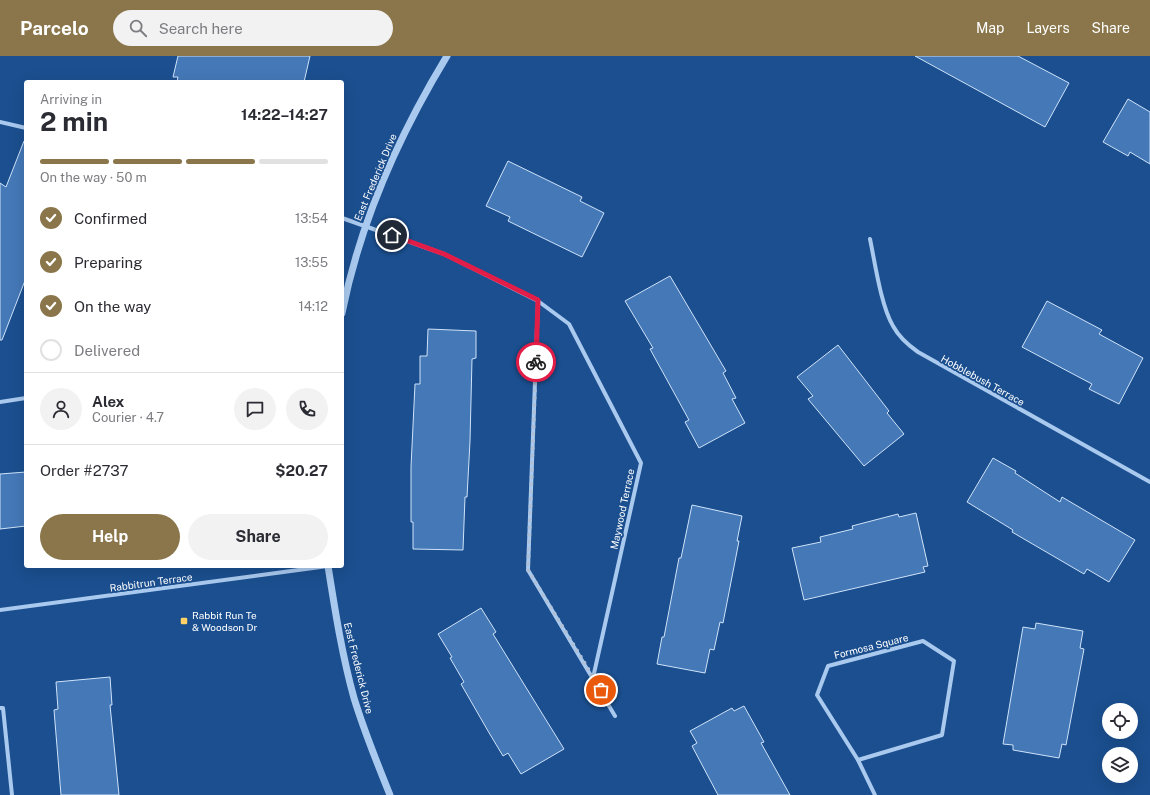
<!DOCTYPE html>
<html lang="en">
<head>
<meta charset="utf-8">
<style>
	:root { --surface:#fff; --page:#f2f2f3; --text:#2b2b33; --muted:#7c7c81; --line:#e1e1e2; --accent:#8a764a }
	body { margin:0; font-family:"Public Sans",sans-serif; background:var(--page); color:var(--text); height:100vh; display:flex; flex-direction:column; font-size:15px; white-space:nowrap }
	* { box-sizing:border-box; margin:0 }
	p { font-size:13px; color:var(--muted) }
	.icon { flex:none; width:22px; height:22px; fill:none; stroke:currentColor; stroke-width:2; stroke-linecap:round; stroke-linejoin:round }
	.map { position:relative; flex:1; overflow:hidden }
	.details { position:absolute; left:24px; top:24px; width:320px; height:488px; display:flex; flex-direction:column; background:var(--surface); border-radius:4px; box-shadow:0 4px 16px #0002 }
	.details>* { flex:none }
	.fabs { position:absolute; left:1102px; top:647px; display:grid; gap:8px }
	.fabs a { display:grid; place-items:center; width:36px; height:36px; border-radius:50%; background:var(--surface); box-shadow:0 4px 16px #0002; font-size:20px }
	.pin { position:absolute; display:grid; place-items:center; width:34px; height:34px; color:#fff; margin:-17px; border:2px solid #fff; border-radius:50%; box-shadow:0 1px 4px #0007 }
	.courier { position:absolute; display:grid; place-items:center; width:40px; height:40px; margin:-20px; border:3px solid #e11d48; border-radius:50%; background:#fff; color:#222; box-shadow:0 1px 5px #0007 }
	.overview em { font-style:normal; font-weight:700 }
	.overview div { display:flex; flex-direction:column-reverse }
	.overview { display:flex; align-items:center; justify-content:space-between; height:68px; padding:0 16px }
	h1 { font-size:26px; font-weight:700; line-height:30px }
	.bar { display:grid; grid-template-columns:repeat(4,1fr); gap:6px 4px; align-content:center; height:48px; padding:0 16px }
	.bar i { height:5px; border-radius:3px; background:var(--line) }
	.bar .selected { background:var(--accent) }
	.bar p { grid-column:span 4 }
	.line { display:flex; align-items:center; gap:10px; padding:0 16px; border-top:1px solid var(--line) }
	.line div { flex:1 }
	.round { display:grid; place-items:center; flex:none; width:42px; height:42px; border-radius:21px; background:var(--page) }
	ol { padding:0 16px; list-style:none }
	li { display:flex; align-items:center; gap:12px; height:44px }
	li p { margin-inline-start:auto }
	li .icon { padding:4px; border-radius:50%; background:var(--accent); color:#fff; stroke-width:4 }
	li:last-child { color:var(--muted) }
	li i { width:22px; height:22px; border:2px solid var(--line); border-radius:50% }
	.action { display:flex; gap:8px; margin-top:auto; padding:8px 16px }
	.action a { flex:1; height:46px; border-radius:24px; background:var(--accent); color:#fff; font-size:16px; font-weight:700; line-height:46px; text-align:center }
	.action a+a { background:var(--page); color:var(--text) }
	header { display:flex; align-items:center; gap:24px; box-sizing:border-box; height:56px; padding:0 20px; background:var(--accent); color:#fff }
	header strong { font-size:19px }
	nav { display:flex; gap:22px; margin-inline-start:auto; font-size:14px }
	.search { width:280px; height:36px; background:var(--page); display:flex; align-items:center; gap:10px; box-sizing:border-box; padding:0 14px; border-radius:22px; color:var(--muted); font-size:15px }
	.map>svg:first-child { display:block }
</style>
</head>
<body>
<header>
<strong>Parcelo</strong>
<div class="search"><svg class="icon" aria-label="search" viewBox="0 0 24 24"><circle cx="10" cy="10" r="6"/><path d="M15 15l6 6"/></svg>Search here</div>
<nav><a>Map</a><a>Layers</a><a>Share</a></nav>
</header>
<div class="map">
<svg width="1150" height="739" viewBox="0 0 1150 739">
	<rect width="100%" height="100%" fill="#1b4f8f"/>
	<g fill="#4478b7" stroke="#cfe3fa">
		<path d="M 178,0 L 310,0 L 304,26 L 177,26 L 178,21 L 173,21 Z"/>
		<path d="M 915,0 L 1018,0 L 1069,27 L 1045,71 Z"/>
		<path d="M 1128,43 L 1150,56 L 1150,108 L 1130,96 L 1128,100 L 1103,86 Z"/>
		<path d="M 24,85 L 26,85 L 26,222 L 2,284 L 0,284 L 0,127 L 6,131 Z"/>
		<path d="M 508,105 L 582,141 L 580,145 L 604,157 L 582,201 L 508,165 L 510,161 L 486,150 Z"/>
		<path d="M 670,220 L 726,315 L 723,317 L 736,342 L 732,343 L 745,367 L 699,392 L 685,366 L 689,364 L 650,293 L 653,292 L 625,245 Z"/>
		<path d="M 1047,245 L 1102,274 L 1099,278 L 1143,302 L 1119,348 L 1089,333 L 1092,328 L 1022,291 Z"/>
		<path d="M 428,273 L 476,275 L 476,302 L 472,303 L 470,385 L 467,441 L 465,441 L 463,494 L 413,493 L 413,466 L 411,466 L 411,411 L 415,328 L 420,328 L 420,300 L 427,300 Z"/>
		<path d="M 838,289 L 889,355 L 887,357 L 904,378 L 864,410 L 808,343 L 813,340 L 797,321 Z"/>
		<path d="M 993,402 L 1016,415 L 1015,417 L 1060,446 L 1062,441 L 1135,484 L 1109,526 L 1087,513 L 1084,518 L 1012,476 L 1013,474 L 967,446 Z"/>
		<path d="M 26,416 L 26,470 L 0,473 L 0,418 Z"/>
		<path d="M 692,449 L 742,460 L 737,485 L 739,485 L 723,567 L 720,566 L 714,594 L 710,593 L 705,617 L 657,608 L 662,581 L 664,581 L 679,502 L 681,502 Z"/>
		<path d="M 916,457 L 928,510 L 923,511 L 925,516 L 804,544 L 792,492 L 821,486 L 820,481 L 853,473 L 852,470 L 898,458 L 899,461 Z"/>
		<path d="M 481,552 L 496,576 L 493,578 L 564,693 L 521,718 L 508,697 L 503,700 L 488,675 L 461,628 L 464,626 L 450,602 L 452,601 L 438,578 Z"/>
		<path d="M 1036,567 L 1083,575 L 1080,592 L 1084,593 L 1066,689 L 1062,688 L 1059,702 L 1013,694 L 1013,689 L 1003,688 L 1023,571 L 1035,573 Z"/>
		<path d="M 110,621 L 112,649 L 110,649 L 119,739 L 61,739 L 54,654 L 58,653 L 56,626 Z"/>
		<path d="M 744,650 L 764,686 L 761,687 L 790,739 L 718,739 L 692,690 L 697,687 L 690,675 L 732,652 L 734,655 Z"/>
	</g>
	<g fill="none" stroke-linecap="round" stroke-linejoin="round">
		<g stroke="#a9c9ee" stroke-width="4">
			<path d="M 0,66 L 26,72"/>
			<path d="M 342,162 L 444,198 L 538,245 L 569,268 L 641,407 L 593,622"/>
			<path d="M 870,183 C 875,207 881,250 893,270 C 899,281 908,289 918,296 L 1150,426"/>
			<path d="M 538,245 L 528,514 L 615,660"/>
			<path d="M 0,346 L 26,342"/>
			<path d="M 0,554 L 328,510"/>
			<path d="M 923,585 L 954,605 L 942,679 L 858,704 L 817,639 L 828,610 Z"/>
			<path d="M 0,652 L 3,652 L 12,739"/>
			<path d="M 858,704 L 875,739"/>
		</g>
		<g stroke="#a9c9ee" stroke-width="7">
			<path d="M 342,257 C 360,167 399,79 447,0"/>
			<path d="M 328,510 C 335,554 342,599 354,642 C 364,675 377,707 390,739"/>
		</g>
	</g>
	<g fill="none" stroke-linecap="round" stroke-linejoin="round">
		<path stroke="#afc1d8" stroke-width="4" stroke-dasharray="0 7.2" d="M 536,306 L 528,514 L 601,634"/>
		<path stroke="#e11d48" stroke-width="5" d="M 392,179 L 444,198 L 538,244 L 536,306"/>
	</g>
	<rect fill="#ffd166" stroke="#1b4f8f" stroke-width="1.5" x="180" y="561" width="8" height="8" rx="2"/>
	<g text-anchor="middle" stroke-width="3.5" stroke-linejoin="round" paint-order="stroke">
		<g font-size="10" fill="#fff" stroke="#1b4f8f">
			<text transform="translate(375 121) rotate(-67)" y="4">East Frederick Drive</text>
			<text transform="translate(983 324) rotate(29)" y="4">Hobblebush Terrace</text>
			<text transform="translate(622 453) rotate(-78)" y="4">Maywood Terrace</text>
			<text transform="translate(151 526) rotate(-8)" y="4">Rabbitrun Terrace</text>
			<text transform="translate(871 590) rotate(-14)" y="4">Formosa Square</text>
			<text transform="translate(359 612) rotate(76)" y="4">East Frederick Drive</text>
		</g>
		<g font-size="10" fill="#fff" stroke="#1b4f8f" text-anchor="start">
			<text x="192" y="563">Rabbit Run Te<tspan x="192" dy="12">&amp; Woodson Dr</tspan></text>
		</g>
	</g>
</svg>
<div class="fabs">
<a><svg class="icon" aria-label="locate" viewBox="0 0 24 24"><circle cx="12" cy="12" r="6"/><path d="M12 2v4M12 18v4M2 12h4M18 12h4"/></svg></a>
<a><svg class="icon" aria-label="layers" viewBox="0 0 24 24"><path d="M12 4l9 5-9 5-9-5zM3 14l9 5 9-5"/></svg></a>
</div>
<div class="pin" style="left:601px;top:634px;background:#ea580c"><svg class="icon" aria-label="bag" viewBox="0 0 24 24"><path d="M5 8h14l-1 12H6zM9 8a3 3 0 0 1 6 0"/></svg></div>
<div class="pin" style="left:392px;top:179px;background:#1f2937"><svg class="icon" aria-label="home" viewBox="0 0 24 24"><path d="M3 11l9-7 9 7M6 9v11h12V9"/></svg></div>
<div class="courier" style="left:536px;top:306px"><svg class="icon" aria-label="bike" viewBox="0 0 24 24"><circle cx="6" cy="16" r="4"/><circle cx="18" cy="16" r="4"/><path d="M6 16l4-8h5l3 8M10 8l3 8H6M13 5h3"/></svg></div>
<section class="details">
<div class="overview"><div><h1>2 min</h1><p>Arriving in</p></div><em>14:22–14:27</em></div>
<div class="bar"><i class="selected"></i><i class="selected"></i><i class="selected"></i><i></i><p>On the way · 50 m</p></div>
<ol>
<li><svg class="icon" aria-label="check" viewBox="0 0 24 24"><path d="M5 12l5 5 9-10"/></svg>Confirmed<p>13:54</p></li>
<li><svg class="icon" aria-label="check" viewBox="0 0 24 24"><path d="M5 12l5 5 9-10"/></svg>Preparing<p>13:55</p></li>
<li><svg class="icon" aria-label="check" viewBox="0 0 24 24"><path d="M5 12l5 5 9-10"/></svg>On the way<p>14:12</p></li>
<li><i></i>Delivered</li>
</ol>
<div class="line" style="height:72px"><a class="round"><svg class="icon" aria-label="person" viewBox="0 0 24 24"><circle cx="12" cy="8" r="4"/><path d="M4 21q1-7 8-7t8 7"/></svg></a><div><b>Alex</b><p>Courier · 4.7</p></div><a class="round"><svg class="icon" aria-label="chat" viewBox="0 0 24 24"><path d="M4 5h16v11H9l-5 4z"/></svg></a><a class="round"><svg class="icon" aria-label="phone" viewBox="0 0 24 24"><path d="M5 4h4l2 5-3 2q2 4 5 5l2-3 5 2v4C11 20 4 13 5 4z"/></svg></a></div>
<div class="line" style="height:52px"><div>Order #2737</div><b>$20.27</b></div>
<div class="action"><a>Help</a><a>Share</a></div>
</section>
</div>
</body>
</html>
